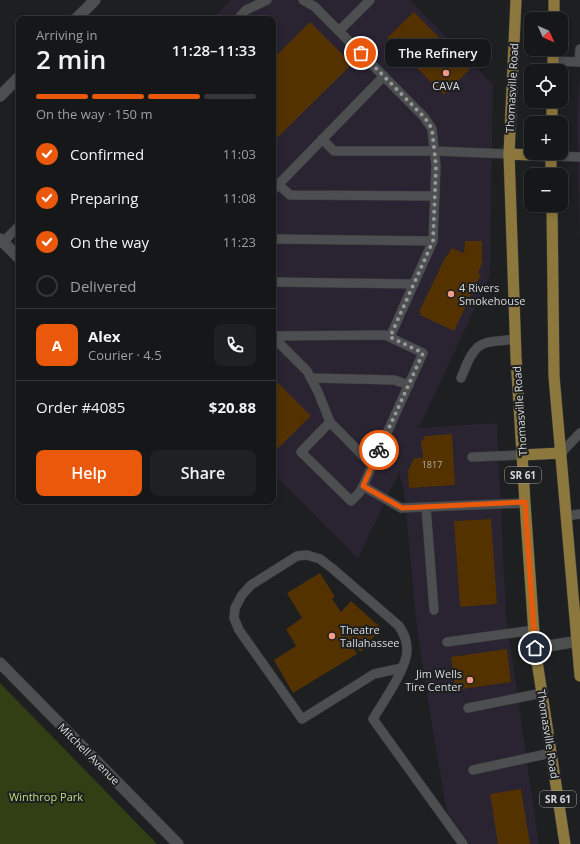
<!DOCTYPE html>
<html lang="en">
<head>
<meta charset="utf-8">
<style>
	:root { --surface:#161719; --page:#1f2022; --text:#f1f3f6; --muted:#9e9fa2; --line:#353638; --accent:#ea580c }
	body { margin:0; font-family:"Open Sans",sans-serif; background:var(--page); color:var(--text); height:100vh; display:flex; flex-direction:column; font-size:15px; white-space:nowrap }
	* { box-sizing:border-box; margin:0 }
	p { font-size:13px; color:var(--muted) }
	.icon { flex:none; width:22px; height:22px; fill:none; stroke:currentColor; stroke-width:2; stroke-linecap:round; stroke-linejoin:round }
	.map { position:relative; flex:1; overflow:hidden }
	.panel { position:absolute; left:16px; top:16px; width:260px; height:488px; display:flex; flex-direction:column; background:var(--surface); border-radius:8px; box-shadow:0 2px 6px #0003,0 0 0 1px var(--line) }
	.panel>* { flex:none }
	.needle { width:26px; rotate:135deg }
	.fabs { position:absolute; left:524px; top:12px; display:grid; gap:8px }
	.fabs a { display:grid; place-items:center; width:44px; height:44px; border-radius:8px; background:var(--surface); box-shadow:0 2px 6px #0003,0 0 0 1px var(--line); font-size:20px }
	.pin { position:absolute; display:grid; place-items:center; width:34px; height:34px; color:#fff; margin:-17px; border:2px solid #fff; border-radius:50%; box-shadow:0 1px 4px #0007 }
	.courier { position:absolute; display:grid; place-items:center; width:40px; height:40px; margin:-20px; border:3px solid #ea580c; border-radius:50%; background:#fff; color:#222; box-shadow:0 1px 5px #0007 }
	.bubble { position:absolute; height:28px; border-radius:8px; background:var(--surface); box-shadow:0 2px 6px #0003,0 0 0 1px var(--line); font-size:13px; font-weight:600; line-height:28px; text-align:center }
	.head em { font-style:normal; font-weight:600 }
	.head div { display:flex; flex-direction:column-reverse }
	.head { display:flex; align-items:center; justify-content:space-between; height:68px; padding:0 20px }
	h1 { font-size:26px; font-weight:600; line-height:30px }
	.bar { display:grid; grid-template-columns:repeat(4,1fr); gap:6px 4px; align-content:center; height:48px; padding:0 20px }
	.bar i { height:5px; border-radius:3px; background:var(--line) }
	.bar .on { background:var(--accent) }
	.bar p { grid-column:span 4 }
	.line { display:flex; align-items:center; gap:10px; padding:0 20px; border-top:1px solid var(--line) }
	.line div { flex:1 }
	.round { display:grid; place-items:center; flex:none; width:42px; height:42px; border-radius:8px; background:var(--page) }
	ol { padding:0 20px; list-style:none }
	li { display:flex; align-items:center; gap:12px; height:44px }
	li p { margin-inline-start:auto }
	li .icon { padding:4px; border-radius:50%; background:var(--accent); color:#fff; stroke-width:4 }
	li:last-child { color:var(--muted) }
	li i { width:22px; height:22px; border:2px solid var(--line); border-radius:50% }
	.primary-button { display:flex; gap:8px; margin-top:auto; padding:8px 20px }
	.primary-button a { flex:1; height:46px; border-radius:8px; background:var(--accent); color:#fff; font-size:16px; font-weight:600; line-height:46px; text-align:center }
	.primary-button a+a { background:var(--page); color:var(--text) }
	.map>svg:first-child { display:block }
</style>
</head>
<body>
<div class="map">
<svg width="580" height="844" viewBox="0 0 580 844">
	<rect width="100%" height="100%" fill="#1d1f21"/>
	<g fill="#292332">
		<path d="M 231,0 L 410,0 L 493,85 L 490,276 L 419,428 L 497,423 L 506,616 L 539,844 L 470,844 L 447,812 L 435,745 L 417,629 L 404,493 L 399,472 L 358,559 L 273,473 L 273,19 L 212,19 Z"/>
		<path d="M 580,75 L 580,245 L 577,120 Z"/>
	</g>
	<path fill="#323e13" d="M 0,683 L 157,844 L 0,844 Z"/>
	<g fill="#533200">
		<path d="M 414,12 L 470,69 L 444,95 L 387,38 Z"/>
		<path d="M 310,22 L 352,64 L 273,142 L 273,54 L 276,56 Z"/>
		<path d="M 465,241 L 482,241 L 482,262 L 483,262 L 478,273 L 481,274 L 454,331 L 420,315 L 421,313 L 419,312 L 446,256 L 447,256 L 452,248 L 464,253 Z"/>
		<path d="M 273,378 L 311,416 L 277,449 L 273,445 Z"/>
		<path d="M 452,434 L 455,485 L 409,488 L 408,471 L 414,458 L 423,458 L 421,442 L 425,436 Z"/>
		<path d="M 491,519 L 497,604 L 460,607 L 454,521 Z"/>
		<path d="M 320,573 L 335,597 L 332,599 L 341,612 L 351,601 L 381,628 L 361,652 L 351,644 L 357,654 L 293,693 L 274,660 L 296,646 L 286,629 L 302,618 L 287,593 Z"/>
		<path d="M 507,649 L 511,682 L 455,690 L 451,657 Z"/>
		<path d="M 521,789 L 530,844 L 498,844 L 490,794 Z"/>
	</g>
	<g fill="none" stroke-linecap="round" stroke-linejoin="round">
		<g stroke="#393b3d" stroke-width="10">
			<g id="service">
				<path d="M 303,0 L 315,7 L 424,117 L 432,129 L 436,166 L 433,241 L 390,337"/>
				<path d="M 238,19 L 246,10 L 267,0"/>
				<path d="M 339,31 L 370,0"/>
				<path d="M 553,61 L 580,62"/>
				<path d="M 579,62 L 580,49"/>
				<path d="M 322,139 L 334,151 L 434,151 L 509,154"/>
				<path d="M 551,156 L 580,157"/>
				<path d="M 278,184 L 290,195 L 435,196"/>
				<path d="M 273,190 L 384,76"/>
				<path d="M 273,239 L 433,241"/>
				<path d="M 3,242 L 19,226"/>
				<path d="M 273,282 L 414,284"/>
				<path d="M 273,336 L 385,335 L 423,353 L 363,486 L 359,493 L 351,501 L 301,452 L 330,422"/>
				<path d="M 273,337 L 307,371 L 318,392 L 330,422 L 372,465"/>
				<path d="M 311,378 L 394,380 L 409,385"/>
				<path d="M 461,378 C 466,367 471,349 483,344 C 491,340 507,341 515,339"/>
				<path d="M 561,453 L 580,433"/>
				<path d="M 472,457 L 522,455"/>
				<path d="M 363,486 L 401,508 L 525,503"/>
				<path d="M 426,507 L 434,610"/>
				<path d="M 566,516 L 580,514"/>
				<path d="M 447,642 L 534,630"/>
				<path d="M 402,668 L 374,674 L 302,719 L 239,630 L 234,618 L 235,608 L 242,595 L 251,585 L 297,556 L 307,555 L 320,559 L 333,569 L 399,626 C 404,634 407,640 407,649 C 408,667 383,702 373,719 L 463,844"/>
				<path d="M 468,708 L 542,693"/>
				<path d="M 473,770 L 551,753"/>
			</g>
		</g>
		<g stroke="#393b3d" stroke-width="12">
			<g id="minor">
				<path d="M 76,19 L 95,0"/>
				<path d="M 0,96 L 19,77"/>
				<path d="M 0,239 L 19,258"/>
				<path d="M 535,648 L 580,641"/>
				<path d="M 0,663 L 178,844"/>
			</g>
		</g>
		<g stroke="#393b3d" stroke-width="12">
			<g id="primary">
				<path d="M 516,0 L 509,154 L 516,357 L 525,503 L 535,648 L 565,844"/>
				<path d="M 554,19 L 554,0"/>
				<path d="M 553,71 L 553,49"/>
				<path d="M 552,123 L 552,101"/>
				<path d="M 551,153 L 551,175"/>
				<path d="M 509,154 L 551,156"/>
				<path d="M 552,205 L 554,376 L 580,676"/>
				<path d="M 522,455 L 561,453"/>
			</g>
		</g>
		<use href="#service" stroke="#4c4e50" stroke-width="9"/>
		<use href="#minor" stroke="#4c4e50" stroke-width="11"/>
		<use href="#primary" stroke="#8c773d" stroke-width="11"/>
	</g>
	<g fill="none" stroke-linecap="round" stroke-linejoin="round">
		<path stroke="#979899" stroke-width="4" stroke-dasharray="0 7.2" d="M 361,53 L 425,118 L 432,129 L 436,166 L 433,241 L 390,337 L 423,353 L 379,450"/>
		<path stroke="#ea580c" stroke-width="5" d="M 379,450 L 363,486 L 402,508 L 525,502 L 535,648"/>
	</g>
	<g fill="#f49e89" stroke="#1d1f21" stroke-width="1.5">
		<circle cx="446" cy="73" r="4"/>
		<circle cx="451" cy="294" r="4"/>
		<circle cx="332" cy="636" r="4"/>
		<circle cx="470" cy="680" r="4"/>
	</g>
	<g text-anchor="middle" stroke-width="4" stroke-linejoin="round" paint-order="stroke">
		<g font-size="9" fill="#b7afa4">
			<text x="432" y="468">1817</text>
		</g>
		<g fill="#1d1f21" stroke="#a0a1a2" stroke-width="1">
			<rect x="505" y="467" width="36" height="16" rx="3"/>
			<rect x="540" y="791" width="36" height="16" rx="3"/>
		</g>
		<g font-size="10" font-weight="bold" fill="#d8d9da">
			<text x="523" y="479">SR 61</text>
			<text x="558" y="803">SR 61</text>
		</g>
		<g font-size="11" fill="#d8d9da" stroke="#1d1f21" text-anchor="start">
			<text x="446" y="90" text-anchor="middle">CAVA</text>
			<text x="459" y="292">4 Rivers<tspan x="459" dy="13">Smokehouse</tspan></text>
			<text x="340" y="634">Theatre<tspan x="340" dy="13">Tallahassee</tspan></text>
			<text x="462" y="678" text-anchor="end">Jim Wells<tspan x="462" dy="13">Tire Center</tspan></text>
		</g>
		<g font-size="11" fill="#d8d9da" stroke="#1d1f21">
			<text transform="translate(512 88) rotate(-87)" y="4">Thomasville Road</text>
			<text transform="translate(520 411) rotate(-94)" y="4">Thomasville Road</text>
			<text transform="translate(548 734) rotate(81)" y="4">Thomasville Road</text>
			<text transform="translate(89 754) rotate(45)" y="4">Mitchell Avenue</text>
		</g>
		<g font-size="11" fill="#bfdd7e" stroke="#1d1f21">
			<text x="46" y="801">Winthrop Park</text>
		</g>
	</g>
</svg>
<div class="fabs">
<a><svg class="needle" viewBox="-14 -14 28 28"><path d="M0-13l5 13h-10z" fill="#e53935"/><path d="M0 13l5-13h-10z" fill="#9e9fa2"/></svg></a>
<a><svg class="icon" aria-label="locate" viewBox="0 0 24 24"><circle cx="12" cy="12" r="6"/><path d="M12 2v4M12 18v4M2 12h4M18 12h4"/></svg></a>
<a>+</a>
<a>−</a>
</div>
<div class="pin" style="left:361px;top:53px;background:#ea580c"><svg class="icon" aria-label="bag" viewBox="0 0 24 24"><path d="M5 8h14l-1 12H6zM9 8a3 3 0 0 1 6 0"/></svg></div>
<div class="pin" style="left:535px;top:648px;background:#1f2937"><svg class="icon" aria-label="home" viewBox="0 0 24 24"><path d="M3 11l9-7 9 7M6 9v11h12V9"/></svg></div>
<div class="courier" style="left:379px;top:450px"><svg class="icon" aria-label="bike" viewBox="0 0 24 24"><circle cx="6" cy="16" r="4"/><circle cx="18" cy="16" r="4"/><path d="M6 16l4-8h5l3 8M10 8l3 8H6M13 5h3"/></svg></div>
<div class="bubble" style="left:385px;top:39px;width:106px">The Refinery</div>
<section class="panel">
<div class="head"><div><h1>2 min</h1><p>Arriving in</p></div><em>11:28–11:33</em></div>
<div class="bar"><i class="on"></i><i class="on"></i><i class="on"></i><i></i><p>On the way · 150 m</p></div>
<ol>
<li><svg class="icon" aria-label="check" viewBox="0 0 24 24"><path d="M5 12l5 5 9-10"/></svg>Confirmed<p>11:03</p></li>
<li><svg class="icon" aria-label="check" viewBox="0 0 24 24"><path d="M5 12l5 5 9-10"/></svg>Preparing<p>11:08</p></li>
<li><svg class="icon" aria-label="check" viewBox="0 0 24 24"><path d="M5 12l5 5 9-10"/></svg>On the way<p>11:23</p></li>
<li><i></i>Delivered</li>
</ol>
<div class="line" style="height:72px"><b class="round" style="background:var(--accent);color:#fff">A</b><div><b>Alex</b><p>Courier · 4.5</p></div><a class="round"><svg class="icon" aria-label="phone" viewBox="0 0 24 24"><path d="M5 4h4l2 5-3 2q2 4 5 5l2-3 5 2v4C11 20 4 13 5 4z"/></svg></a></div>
<div class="line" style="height:52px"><div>Order #4085</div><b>$20.88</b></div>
<div class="primary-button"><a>Help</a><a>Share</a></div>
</section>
</div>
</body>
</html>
